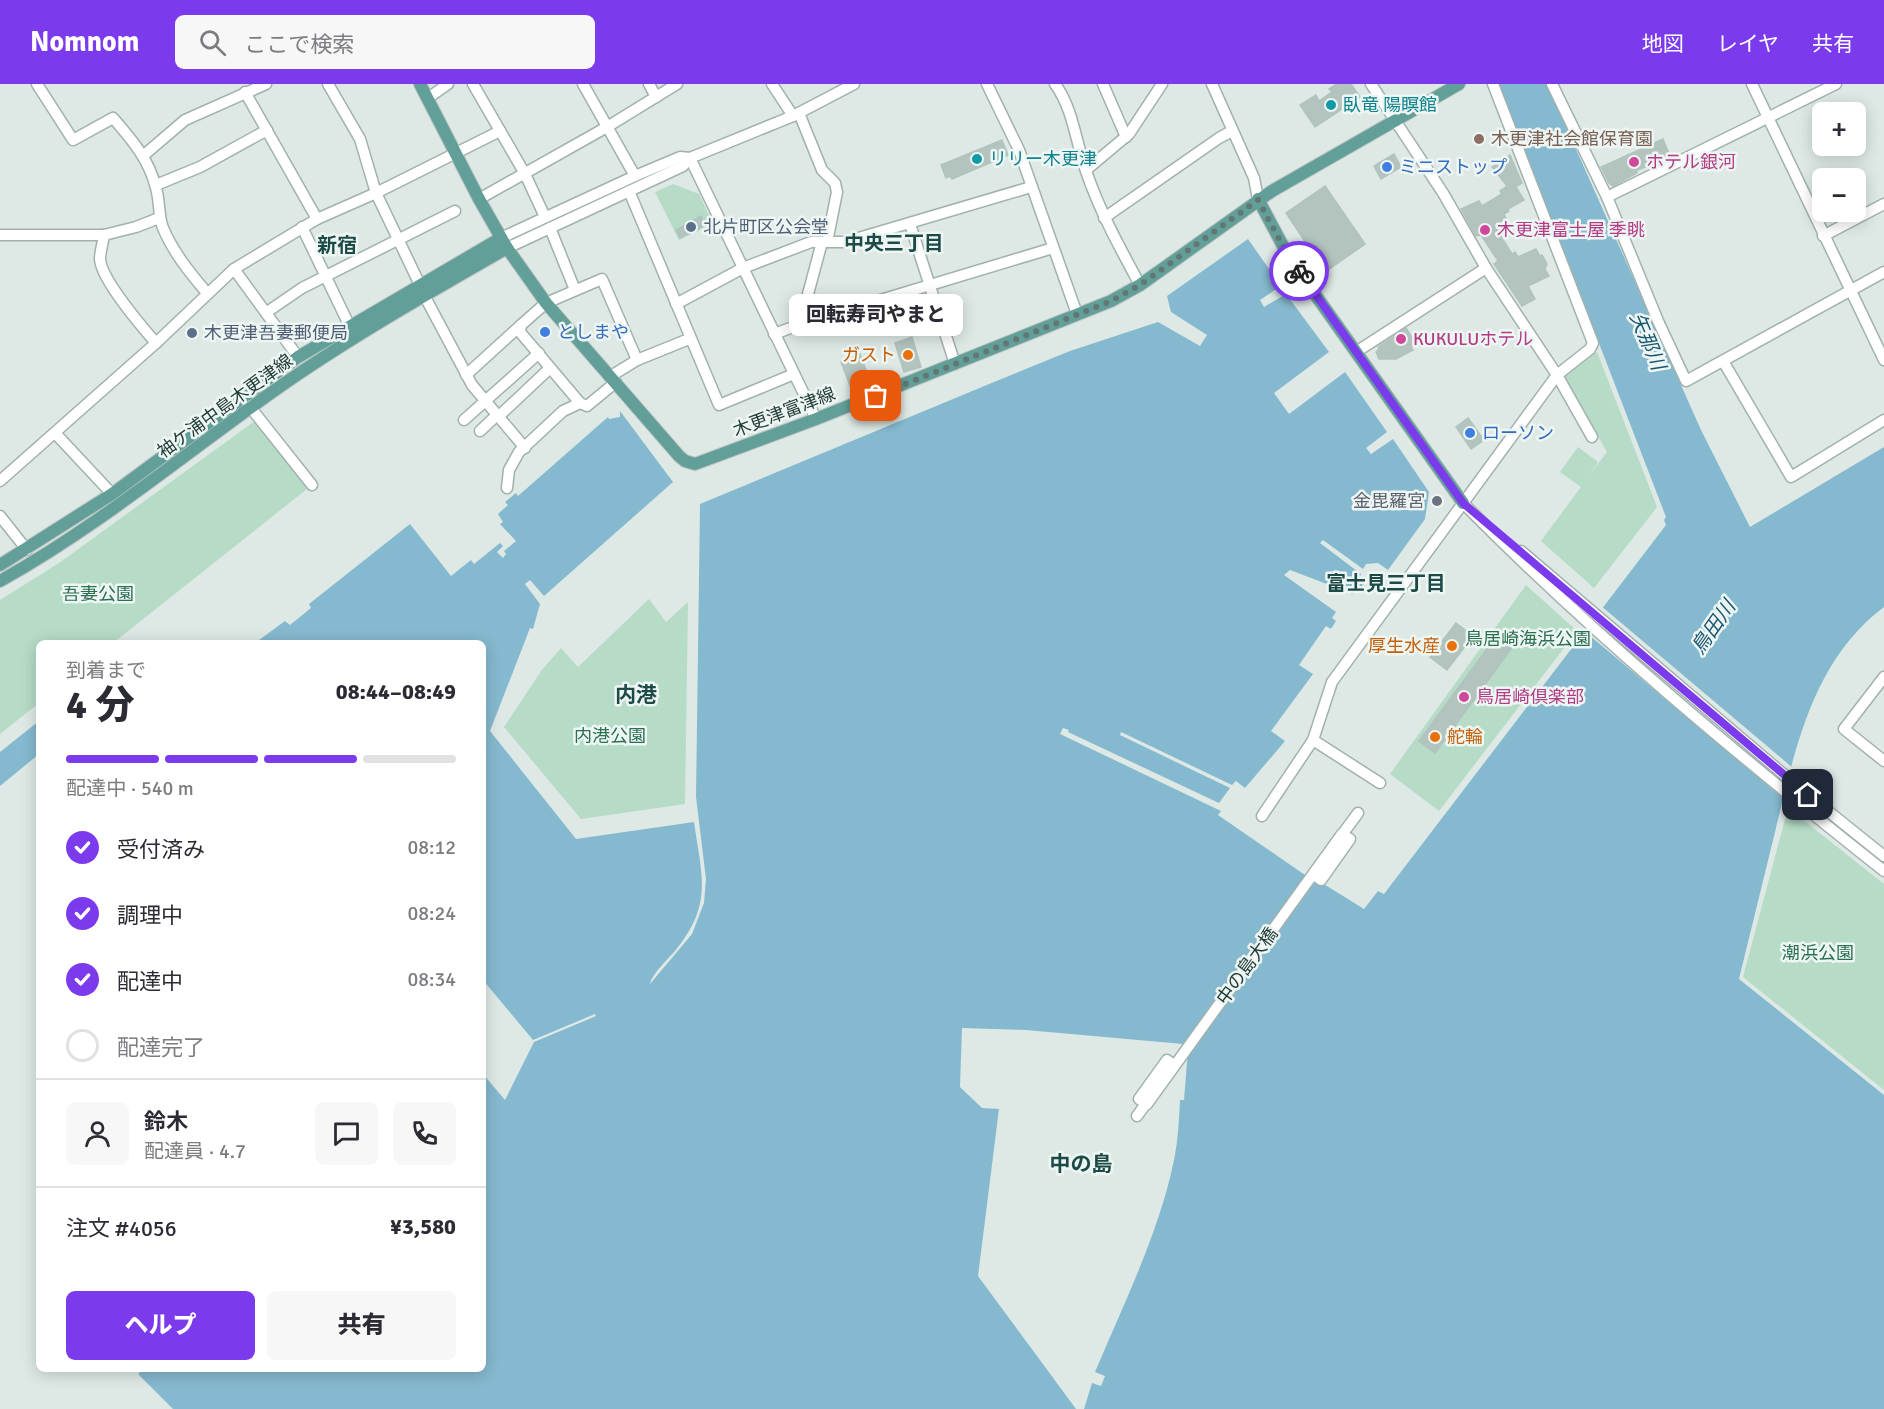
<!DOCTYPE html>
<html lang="ja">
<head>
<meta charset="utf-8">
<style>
	:root { --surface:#fff; --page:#f7f7f7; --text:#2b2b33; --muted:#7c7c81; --line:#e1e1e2; --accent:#7c3aed }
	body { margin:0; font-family:Signika,"Noto Sans JP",sans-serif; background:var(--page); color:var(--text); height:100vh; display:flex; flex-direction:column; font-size:22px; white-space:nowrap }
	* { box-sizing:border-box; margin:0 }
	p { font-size:20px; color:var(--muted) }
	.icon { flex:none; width:33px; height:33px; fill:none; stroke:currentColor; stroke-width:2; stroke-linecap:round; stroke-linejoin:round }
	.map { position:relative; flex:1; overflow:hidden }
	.side { position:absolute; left:36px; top:556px; width:450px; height:732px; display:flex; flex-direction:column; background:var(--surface); border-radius:9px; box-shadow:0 3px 15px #0003 }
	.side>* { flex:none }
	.buttons { position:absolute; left:1812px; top:18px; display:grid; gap:12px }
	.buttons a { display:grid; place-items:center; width:54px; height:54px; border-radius:9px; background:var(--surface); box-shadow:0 3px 15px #0003; font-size:30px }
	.pin { position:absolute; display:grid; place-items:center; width:51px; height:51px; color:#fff; margin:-26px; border-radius:12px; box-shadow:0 3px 9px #0006 }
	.courier { position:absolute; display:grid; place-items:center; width:60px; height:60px; margin:-30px; border:4px solid #7c3aed; border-radius:50%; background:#fff; color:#222; box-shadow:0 2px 8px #0007 }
	.bubble { position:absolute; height:42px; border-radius:9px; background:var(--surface); box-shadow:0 3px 15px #0003; font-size:20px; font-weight:800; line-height:42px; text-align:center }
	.overview em { font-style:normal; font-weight:800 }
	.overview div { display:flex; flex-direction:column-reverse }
	.overview { display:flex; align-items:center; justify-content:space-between; height:102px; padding:0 30px }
	h1 { font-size:39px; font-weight:800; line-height:45px }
	.bar { display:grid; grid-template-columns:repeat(4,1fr); gap:9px 6px; align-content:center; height:72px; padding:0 30px }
	.bar i { height:8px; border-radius:4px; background:var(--line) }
	.bar .current { background:var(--accent) }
	.bar p { grid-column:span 4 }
	.line { display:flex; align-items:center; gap:15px; padding:0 30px; border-top:2px solid var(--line) }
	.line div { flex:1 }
	.round { display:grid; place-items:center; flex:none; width:63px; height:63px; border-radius:9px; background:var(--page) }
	ol { padding:0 30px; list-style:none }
	li { display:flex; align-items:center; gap:18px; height:66px }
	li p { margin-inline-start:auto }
	li .icon { padding:6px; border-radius:50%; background:var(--accent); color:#fff; stroke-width:4 }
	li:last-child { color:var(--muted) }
	li i { width:33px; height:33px; border:3px solid var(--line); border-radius:50% }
	.cta { display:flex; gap:12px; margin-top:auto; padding:12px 30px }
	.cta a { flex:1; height:69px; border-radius:9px; background:var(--accent); color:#fff; font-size:24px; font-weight:800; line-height:69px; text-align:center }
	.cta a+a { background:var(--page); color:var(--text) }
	header { display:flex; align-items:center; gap:36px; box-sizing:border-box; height:84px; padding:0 30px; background:var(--accent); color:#fff }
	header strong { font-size:28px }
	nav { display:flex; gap:33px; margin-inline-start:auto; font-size:21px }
	.search { width:420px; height:54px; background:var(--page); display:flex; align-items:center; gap:15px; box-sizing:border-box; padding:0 21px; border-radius:9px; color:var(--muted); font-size:22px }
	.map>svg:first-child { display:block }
</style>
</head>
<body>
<header>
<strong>Nomnom</strong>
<div class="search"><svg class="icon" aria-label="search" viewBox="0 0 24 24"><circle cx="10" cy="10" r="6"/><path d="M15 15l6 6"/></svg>ここで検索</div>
<nav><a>地図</a><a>レイヤ</a><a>共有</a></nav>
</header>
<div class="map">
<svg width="1884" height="1325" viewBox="0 0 1884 1325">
	<rect width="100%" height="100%" fill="#dee9e6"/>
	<g fill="#b6dbc6">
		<path d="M 673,100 L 699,110 L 713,140 L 679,156 L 655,108 Z"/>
		<path d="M 1597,268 L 1657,423 L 1594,504 L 1541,457 L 1581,403 L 1560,388 L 1578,363 L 1598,378 L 1590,390 L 1607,368 L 1564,293 Z"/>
		<path d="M 259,334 L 312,401 L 113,559 L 39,560 L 39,619 L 0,650 L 0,516 L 59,479 Z"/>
		<path d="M 1526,501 L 1577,547 L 1439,727 L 1390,690 Z"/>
		<path d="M 649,515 L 666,538 L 688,518 L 685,720 L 581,735 L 504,643 L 541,587 L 561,564 L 578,583 Z"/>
		<path d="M 1788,724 L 1884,800 L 1884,1006 L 1743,893 Z"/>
	</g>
	<g fill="#85b9cf">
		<path d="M 1499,0 L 1547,0 L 1701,346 L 1750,443 L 1884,363 L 1884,523 C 1812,577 1795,666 1775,748 C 1763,797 1751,846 1739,895 L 1884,1011 L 1884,1325 L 1084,1325 L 1092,1299 L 1101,1302 L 1105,1292 L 1095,1288 C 1124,1219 1159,1149 1174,1076 C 1178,1057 1179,1036 1180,1016 L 1184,1016 L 1188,966 L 1314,794 L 1364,825 L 1378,807 L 1384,810 L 1666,441 L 1664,436 L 1666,433 Z"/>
		<path d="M 1248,155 L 1281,202 L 1260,216 L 1264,223 L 1286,210 L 1329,268 L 1274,309 L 1289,330 L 1345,288 L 1387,348 L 1366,364 L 1371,370 L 1393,355 L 1429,408 L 1425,435 L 1388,486 L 1378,479 L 1366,480 L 1363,485 L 1323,456 L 1320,459 L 1361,490 L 1358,496 L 1363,499 L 1360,509 L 1354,507 L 1353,510 L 1290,486 L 1284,491 L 1336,528 L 1332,534 L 1336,537 L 1331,545 L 1326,542 L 1299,581 L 1313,590 L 1271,647 L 1285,657 L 1245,704 L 1236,697 L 1232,701 L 1121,648 L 1120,651 L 1230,704 L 1219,719 L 1068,648 L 1069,646 L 1063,644 L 1060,650 L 1221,727 L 1218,731 L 1305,791 L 1183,960 L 1026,946 L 962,944 L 960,1003 L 982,1024 L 999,1025 L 978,1192 L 1076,1325 L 173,1325 L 138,1290 L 143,1286 L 483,1286 L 483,990 L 505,1016 L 534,958 L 596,932 L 595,930 L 533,956 L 483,896 L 483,560 L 255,559 L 285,537 L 290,541 L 311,524 L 309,520 L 410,440 L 451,492 L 471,476 L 474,480 L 500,459 L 503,462 L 497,468 L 503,474 L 506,470 L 504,467 L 516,457 L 500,440 L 503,438 L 498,430 L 508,421 L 505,418 L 516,409 L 518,412 L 608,333 L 609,335 L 620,333 L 620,327 L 673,398 L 544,512 L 530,496 L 525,500 L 540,520 L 533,545 L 530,544 L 490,647 L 576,755 L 694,738 C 702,794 713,820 675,867 C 667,876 652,890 650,900 L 692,850 L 704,819 L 706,795 L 696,713 L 700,420 L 994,298 L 1070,267 L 1158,238 L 1200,262 L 1207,251 L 1171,228 L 1167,212 Z"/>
		<path d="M 39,637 L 39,670 L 0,702 L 0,668 Z"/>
	</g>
	<path fill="#dee9e6" d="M 1600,521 L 1793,684 L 1785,716 L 1582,545 Z"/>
	<g fill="#b3c4bf" stroke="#b0c3be" stroke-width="1.5">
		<path d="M 1337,0 L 1351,0 L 1360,13 L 1315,43 L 1300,21 L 1316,11 L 1319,17 L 1332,8 L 1329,5 Z"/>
		<path d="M 1663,55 L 1670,72 L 1636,87 L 1637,89 L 1613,102 L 1609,99 L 1601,83 Z"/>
		<path d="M 1002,56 L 1008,71 L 952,95 L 950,92 L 946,94 L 941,81 Z"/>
		<path d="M 1394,70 L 1401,83 L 1381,95 L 1374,82 Z"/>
		<path d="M 1510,71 L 1522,99 L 1516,103 L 1524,116 L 1508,125 L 1509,127 L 1504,130 L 1506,135 L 1494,141 L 1512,170 L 1515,168 L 1518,173 L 1536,165 L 1540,172 L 1542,171 L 1547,180 L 1545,185 L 1549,192 L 1528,202 L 1535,215 L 1522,222 L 1494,180 L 1498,177 L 1481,151 L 1476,152 L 1461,125 L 1479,117 L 1482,122 L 1502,110 L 1500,107 L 1507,102 L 1492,83 Z"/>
		<path d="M 1325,102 L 1365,160 L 1325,188 L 1286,129 Z"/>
		<path d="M 701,132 L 705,141 L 680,154 L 676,146 Z"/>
		<path d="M 1406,244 L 1416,260 L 1411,263 L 1413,266 L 1396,275 L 1379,275 L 1376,268 L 1379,265 L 1378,263 Z"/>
		<path d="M 912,253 L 921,283 L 904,288 L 895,259 Z"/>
		<path d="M 860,270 L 870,297 L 851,304 L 841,278 Z"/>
		<path d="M 1468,334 L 1484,356 L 1471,365 L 1456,343 Z"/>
		<path d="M 1456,539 L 1473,552 L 1447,586 L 1430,573 Z"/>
		<path d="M 1495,554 L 1511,565 L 1435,669 L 1419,657 Z"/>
	</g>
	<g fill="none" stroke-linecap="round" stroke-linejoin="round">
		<g stroke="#a1b1ae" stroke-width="13">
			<g id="minor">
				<path d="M 37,0 L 73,56 L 113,34 C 132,56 149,75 156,104 C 160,117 158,131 163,144 C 173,168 190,189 207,209"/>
				<path d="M 328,0 L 360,55 L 376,109 L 420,201"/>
				<path d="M 473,0 L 525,90 L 545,133"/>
				<path d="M 583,0 L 635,92"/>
				<path d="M 649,0 L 656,13"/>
				<path d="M 772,0 L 793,32"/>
				<path d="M 987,0 L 1019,66 L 1077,230"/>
				<path d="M 1055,0 C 1073,24 1076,59 1086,87 C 1100,128 1120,164 1140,201"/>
				<path d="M 1103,0 L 1126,53"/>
				<path d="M 1212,0 L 1254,94 L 1258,115"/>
				<path d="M 1371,0 L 1443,109 L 1486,184 L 1557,291 L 1592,353"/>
				<path d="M 1552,0 L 1607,113 L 1658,237 L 1686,297 L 1884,188"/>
				<path d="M 1752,0 L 1884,276"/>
				<path d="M 245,8 L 317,135"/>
				<path d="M 428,14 L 448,0"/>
				<path d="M 799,29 L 822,86 L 835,99 L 837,108 L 827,158"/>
				<path d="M 144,71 L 185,36 L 266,0"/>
				<path d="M 1086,86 L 1129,50 L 1162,0"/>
				<path d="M 156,101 L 200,83 L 267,46"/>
				<path d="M 629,107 L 719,321 L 794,290"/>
				<path d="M 1607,113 L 1836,0"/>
				<path d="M 479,115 L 607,43 L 677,0"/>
				<path d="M 1104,134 L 1219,54 L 1232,47"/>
				<path d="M 910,140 L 955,280"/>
				<path d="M 302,143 L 350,243"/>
				<path d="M 550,144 L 575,206"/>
				<path d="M 0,151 L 104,151 L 136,143 L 159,134"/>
				<path d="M 104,151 C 103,159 100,167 100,175 C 101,195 142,243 156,259"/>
				<path d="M 1823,152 L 1884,120"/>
				<path d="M 501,154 L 635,92 L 680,73 L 690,74"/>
				<path d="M 507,164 L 683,82 L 690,74"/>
				<path d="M 234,185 L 298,273"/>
				<path d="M 424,211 L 472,301 L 525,364"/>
				<path d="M 676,220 L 743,184 L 811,158 L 845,158 L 1031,103"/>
				<path d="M 267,228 L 302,204 L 455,127"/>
				<path d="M 800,240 L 822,158"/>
				<path d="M 774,250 L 804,239 L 1053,164"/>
				<path d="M 1356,268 L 1486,184"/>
				<path d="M 1723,277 L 1791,393 L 1884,336"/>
				<path d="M 466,291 L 521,241"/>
				<path d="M 611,292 L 637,276 L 689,255"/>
				<path d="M 243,314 L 312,401"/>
				<path d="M 580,319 L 520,248 L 521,241 L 546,219 L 602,195 L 637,276"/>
				<path d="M 498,333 L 550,284"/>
				<path d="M 816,335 L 690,74 L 793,32 L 854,0"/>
				<path d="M 464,336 L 539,269"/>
				<path d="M 480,347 L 497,331"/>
				<path d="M 55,349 L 112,410"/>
				<path d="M 0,397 L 156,259 L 234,185 L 317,135 L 376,109 L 500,47"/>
				<path d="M 507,404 L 509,386 L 519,368 L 563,327 L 580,319 L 587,322 L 616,298"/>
				<path d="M 1463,419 C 1593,551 1739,672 1884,787"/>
				<path d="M 0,432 L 27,466"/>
				<path d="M 1521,467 L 1808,711 L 1884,772"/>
				<path d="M 1884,593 L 1844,645 L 1884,677"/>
				<path d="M 1313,656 L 1380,699"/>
				<path d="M 1262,732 L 1313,656 L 1332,598 L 1557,291 L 1590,265 L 1593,259 L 1493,0"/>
				<path d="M 1137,1032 L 1174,981 L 1167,976 L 1139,1015 L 1147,1020 L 1342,750 L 1350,755 L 1321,796 L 1313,790 L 1358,729"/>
			</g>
		</g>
		<g stroke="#bcc4c3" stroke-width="14">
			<g id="major">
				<path d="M 420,0 L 479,115 L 507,164 L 546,219 L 679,372 L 685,377 L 695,380 L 816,335 L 1111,217 L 1140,201 L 1272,107 L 1459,0"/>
				<path d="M 1258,115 L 1283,162 L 1307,199 L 1463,419"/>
				<path d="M 0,481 L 112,410 L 298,273 L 501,154"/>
				<path d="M 0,497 C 101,441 190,365 285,299 C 356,250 432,207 507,164"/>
			</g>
		</g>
		<use href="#minor" stroke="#fff" stroke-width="10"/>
		<use href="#major" stroke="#629f98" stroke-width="12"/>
	</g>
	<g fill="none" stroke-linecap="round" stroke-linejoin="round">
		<path stroke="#627774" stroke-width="6" stroke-dasharray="0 10.8" d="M 876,312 L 1111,217 L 1140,201 L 1258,116 L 1283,162 L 1299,187"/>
		<path stroke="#7c3aed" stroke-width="8" d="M 1299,187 L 1463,419 L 1808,711"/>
	</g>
	<g fill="#0f9aa8" stroke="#eef6f3" stroke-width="2">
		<circle cx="1331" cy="21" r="6"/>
		<circle cx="977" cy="75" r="6"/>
	</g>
	<circle fill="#8d6e63" stroke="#eef6f3" stroke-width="2" cx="1479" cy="55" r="6"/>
	<g fill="#d1479c" stroke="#eef6f3" stroke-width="2">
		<circle cx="1634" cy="78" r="6"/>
		<circle cx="1485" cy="146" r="6"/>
		<circle cx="1401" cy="255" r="6"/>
		<circle cx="1464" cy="613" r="6"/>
	</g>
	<g fill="#3f7fe0" stroke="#eef6f3" stroke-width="2">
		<circle cx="1387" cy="83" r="6"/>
		<circle cx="545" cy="248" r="6"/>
		<circle cx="1470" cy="349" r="6"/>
	</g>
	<g fill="#5c6f8a" stroke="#eef6f3" stroke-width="2">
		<circle cx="691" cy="143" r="6"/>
		<circle cx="192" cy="249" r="6"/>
	</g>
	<g fill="#e8710a" stroke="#eef6f3" stroke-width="2">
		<circle cx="908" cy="271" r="6"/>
		<circle cx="1452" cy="562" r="6"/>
		<circle cx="1435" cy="653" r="6"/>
	</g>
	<circle fill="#6b7280" stroke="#eef6f3" stroke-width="2" cx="1437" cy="417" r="6"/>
	<g text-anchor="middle" stroke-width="5" stroke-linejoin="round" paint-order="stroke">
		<g font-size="18" fill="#0d838f" stroke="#eef6f3" text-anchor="start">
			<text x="1343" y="27">臥竜 陽瞑館</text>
			<text x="989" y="81">リリー木更津</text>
		</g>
		<g font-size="18" fill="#785e54" stroke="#eef6f3" text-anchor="start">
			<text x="1491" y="61">木更津社会館保育園</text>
		</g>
		<g font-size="18" fill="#b23c85" stroke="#eef6f3" text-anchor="start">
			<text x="1646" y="84">ホテル銀河</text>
			<text x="1497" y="152">木更津富士屋 季眺</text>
			<text x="1413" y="261">KUKULUホテル</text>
			<text x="1476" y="619">鳥居崎倶楽部</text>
		</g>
		<g font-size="18" fill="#366cbe" stroke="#eef6f3" text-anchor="start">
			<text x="1399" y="89">ミニストップ</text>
			<text x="557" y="254">としまや</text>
			<text x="1482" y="355">ローソン</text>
		</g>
		<g font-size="18" fill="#4e5e75" stroke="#eef6f3" text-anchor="start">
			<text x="703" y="149">北片町区公会堂</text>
			<text x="204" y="255">木更津吾妻郵便局</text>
		</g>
		<g font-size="18" fill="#c56008" stroke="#eef6f3" text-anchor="end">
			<text x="896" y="277">ガスト</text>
			<text x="1440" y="568">厚生水産</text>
			<text x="1447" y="659" text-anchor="start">舵輪</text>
		</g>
		<g font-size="18" fill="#1f3936" stroke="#eef6f3">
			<text transform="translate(225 322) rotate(-36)" y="6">袖ケ浦中島木更津線</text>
			<text transform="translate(784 328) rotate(-21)" y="6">木更津富津線</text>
			<text transform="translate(1247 882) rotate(-54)" y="6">中の島大橋</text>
		</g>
		<g font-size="18" fill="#5b616d" stroke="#eef6f3" text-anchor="end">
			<text x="1425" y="423">金毘羅宮</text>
		</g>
		<g font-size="18" fill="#2a6f4f" stroke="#eef6f3">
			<text x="98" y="516">吾妻公園</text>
			<text x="1528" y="561">鳥居崎海浜公園</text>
			<text x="610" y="658">内港公園</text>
			<text x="1818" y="875">潮浜公園</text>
		</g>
		<g font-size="20" font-weight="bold" fill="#1c4a46" stroke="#eef6f3">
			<text x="894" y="166">中央三丁目</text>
			<text x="337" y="168">新宿</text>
			<text x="1386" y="506">富士見三丁目</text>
		</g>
		<g font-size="20" font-style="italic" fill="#1b5773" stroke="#eef6f3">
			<text transform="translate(1648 257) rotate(67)" y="7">矢那川</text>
			<text transform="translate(1713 543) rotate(-55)" y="7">鳥田川</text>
		</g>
		<g font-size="21" font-weight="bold" fill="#1c4a46" stroke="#eef6f3">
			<text x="636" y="618">内港</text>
			<text x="1081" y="1087">中の島</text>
		</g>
	</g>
</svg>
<div class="buttons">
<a>+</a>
<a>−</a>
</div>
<div class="pin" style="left:876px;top:312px;background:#ea580c"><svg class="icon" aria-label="bag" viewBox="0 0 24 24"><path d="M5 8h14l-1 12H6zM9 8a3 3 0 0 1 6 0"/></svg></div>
<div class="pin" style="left:1808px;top:711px;background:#1f2937"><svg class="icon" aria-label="home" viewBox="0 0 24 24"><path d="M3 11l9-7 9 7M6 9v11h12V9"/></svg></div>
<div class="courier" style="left:1299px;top:187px"><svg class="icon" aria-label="bike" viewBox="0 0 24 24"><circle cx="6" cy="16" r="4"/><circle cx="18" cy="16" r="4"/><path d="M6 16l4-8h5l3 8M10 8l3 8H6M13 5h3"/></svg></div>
<div class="bubble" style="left:789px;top:210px;width:174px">回転寿司やまと</div>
<section class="side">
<div class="overview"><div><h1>4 分</h1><p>到着まで</p></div><em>08:44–08:49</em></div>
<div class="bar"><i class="current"></i><i class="current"></i><i class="current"></i><i></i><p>配達中 · 540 m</p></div>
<ol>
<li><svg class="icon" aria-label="check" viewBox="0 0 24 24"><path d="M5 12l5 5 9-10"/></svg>受付済み<p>08:12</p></li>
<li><svg class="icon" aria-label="check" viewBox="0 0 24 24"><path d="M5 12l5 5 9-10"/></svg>調理中<p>08:24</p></li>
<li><svg class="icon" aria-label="check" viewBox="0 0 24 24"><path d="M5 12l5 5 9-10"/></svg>配達中<p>08:34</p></li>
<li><i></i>配達完了</li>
</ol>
<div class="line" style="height:108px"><a class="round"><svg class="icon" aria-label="person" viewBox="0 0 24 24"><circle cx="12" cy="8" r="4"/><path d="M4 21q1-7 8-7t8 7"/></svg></a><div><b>鈴木</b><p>配達員 · 4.7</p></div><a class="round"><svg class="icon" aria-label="chat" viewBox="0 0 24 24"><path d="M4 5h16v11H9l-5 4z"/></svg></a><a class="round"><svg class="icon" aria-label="phone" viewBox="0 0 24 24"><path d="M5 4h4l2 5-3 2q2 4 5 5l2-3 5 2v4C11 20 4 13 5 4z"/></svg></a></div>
<div class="line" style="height:78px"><div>注文 #4056</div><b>¥3,580</b></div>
<div class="cta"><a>ヘルプ</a><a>共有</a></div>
</section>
</div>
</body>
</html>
